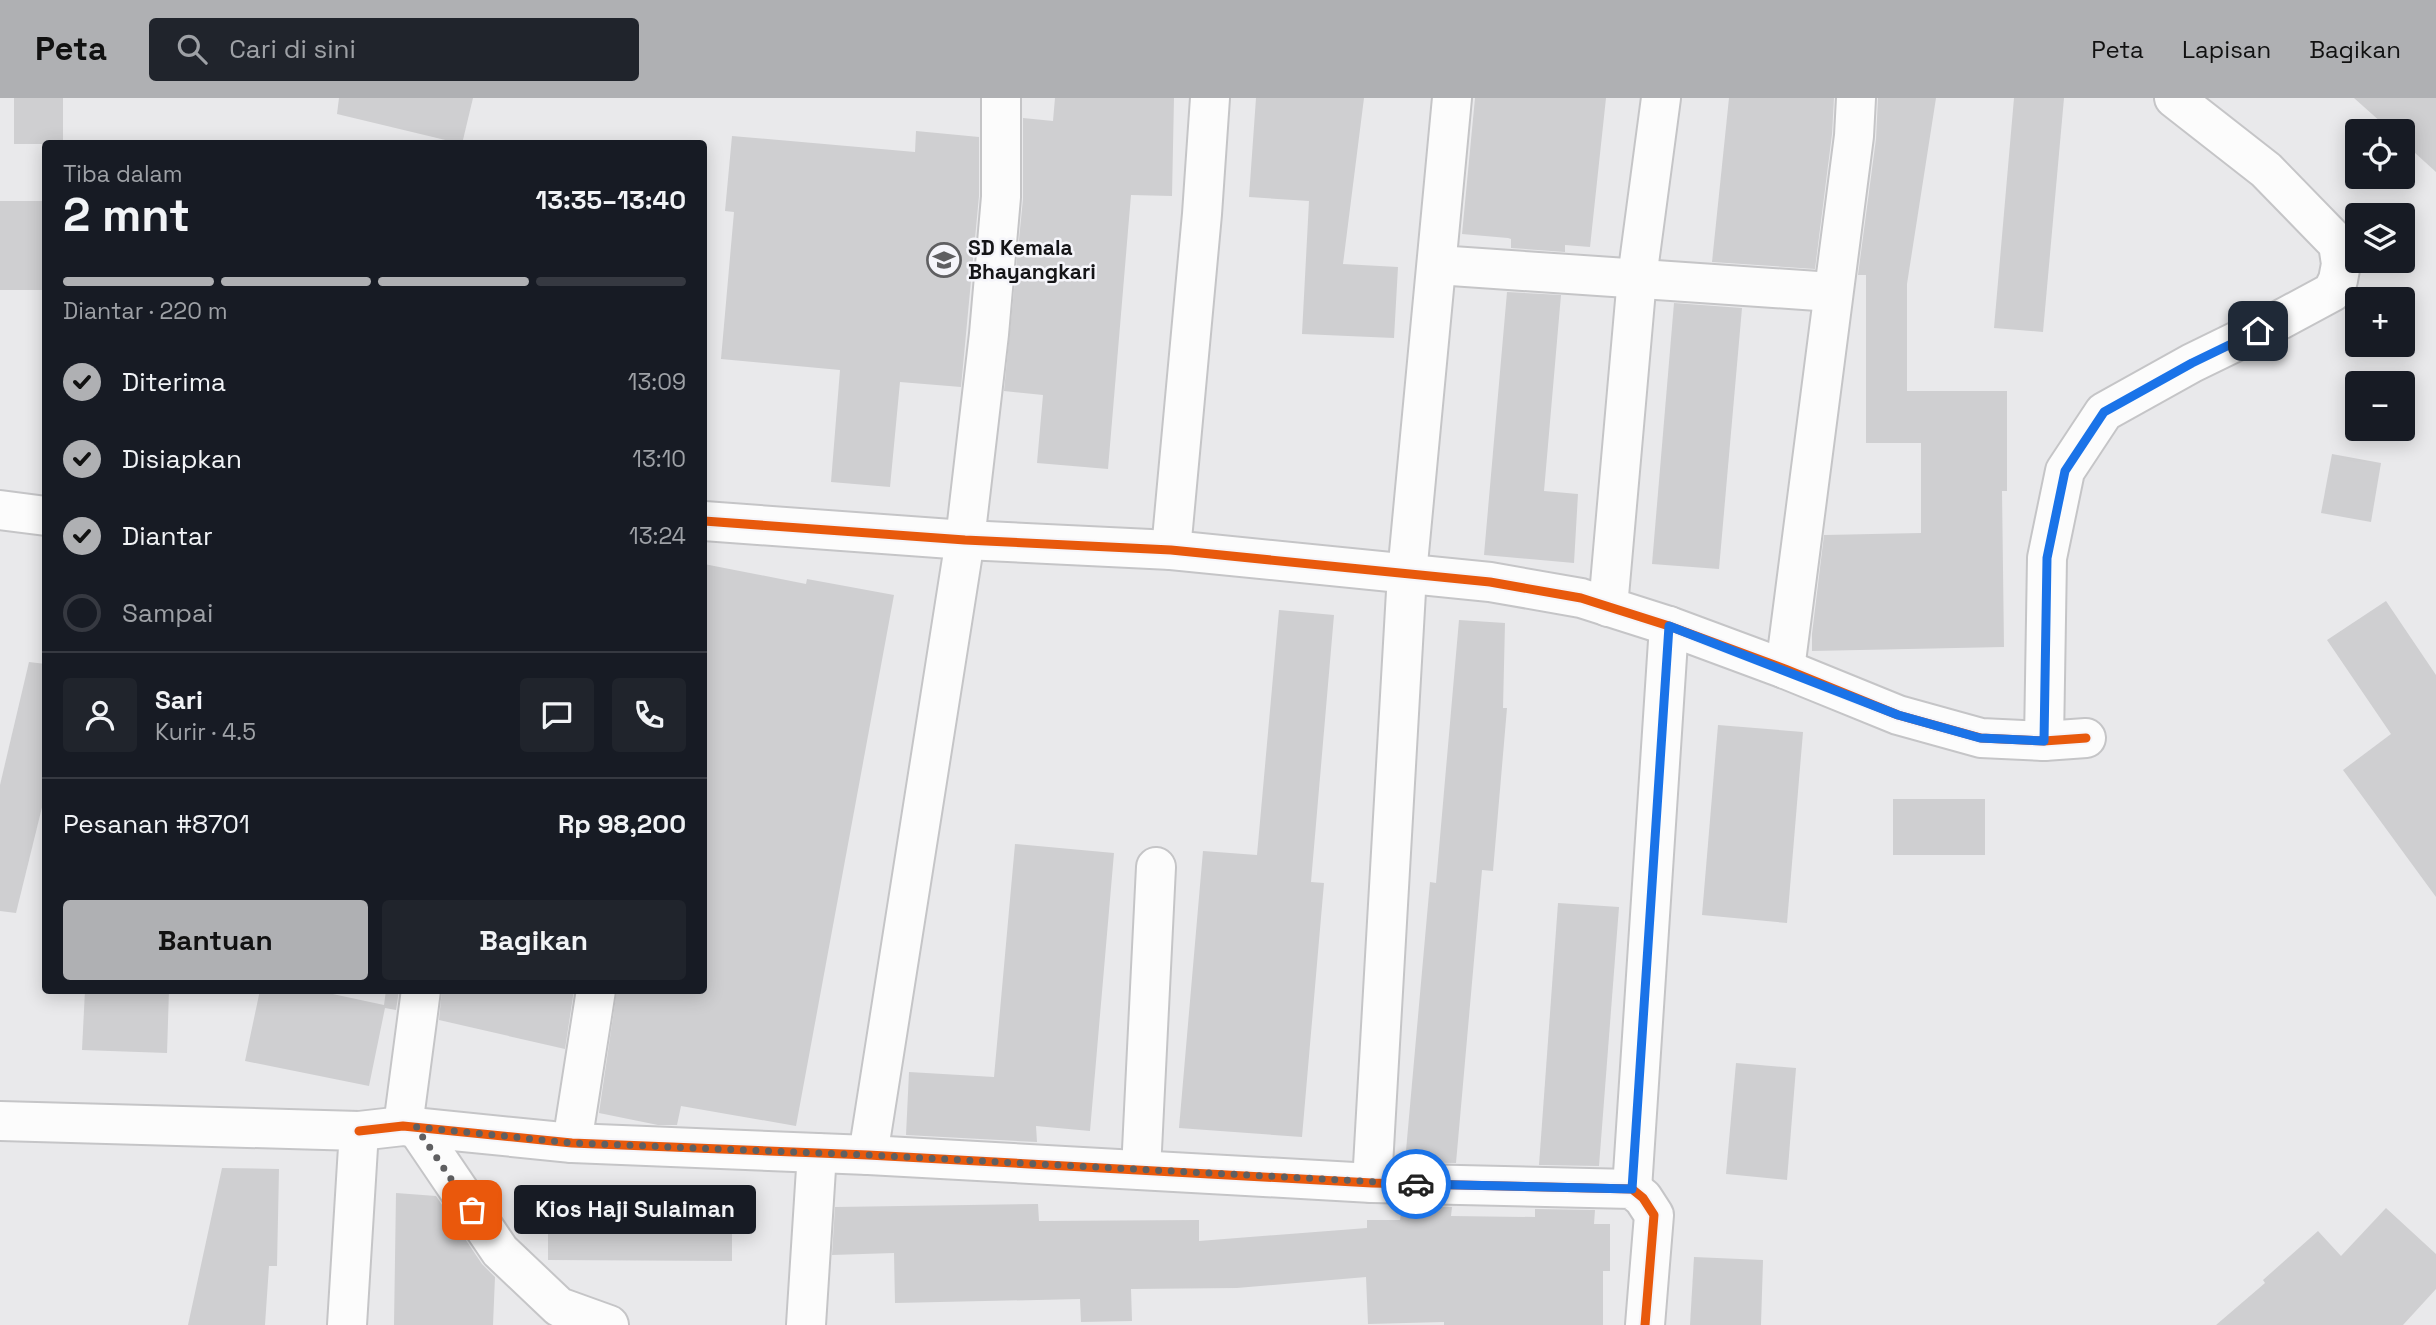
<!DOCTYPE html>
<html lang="id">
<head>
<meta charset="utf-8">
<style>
	:root { --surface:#171b24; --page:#20242c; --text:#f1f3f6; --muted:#9ea1a6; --line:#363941; --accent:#afb0b3 }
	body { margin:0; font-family:"Space Grotesk",sans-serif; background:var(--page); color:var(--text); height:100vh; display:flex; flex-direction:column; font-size:26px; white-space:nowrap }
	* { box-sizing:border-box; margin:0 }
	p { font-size:23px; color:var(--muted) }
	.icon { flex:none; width:38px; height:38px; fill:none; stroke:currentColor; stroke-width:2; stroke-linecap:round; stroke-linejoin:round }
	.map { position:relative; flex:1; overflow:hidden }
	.drawer { position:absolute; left:42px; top:42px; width:665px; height:854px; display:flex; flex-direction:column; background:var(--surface); border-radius:7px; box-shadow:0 4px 18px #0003 }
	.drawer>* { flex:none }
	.buttons { position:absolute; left:2345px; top:21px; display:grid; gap:14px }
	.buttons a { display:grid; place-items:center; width:70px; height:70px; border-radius:7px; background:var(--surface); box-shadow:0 4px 18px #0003; font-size:35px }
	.pin { position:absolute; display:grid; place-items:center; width:60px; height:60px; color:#fff; margin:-30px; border-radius:14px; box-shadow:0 4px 10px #0006 }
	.courier { position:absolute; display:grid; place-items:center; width:70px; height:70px; margin:-35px; border:5px solid #1a73e8; border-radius:50%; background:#fff; color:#222; box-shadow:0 2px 9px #0007 }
	.bubble { position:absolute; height:49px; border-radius:7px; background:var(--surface); box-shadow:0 4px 18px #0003; font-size:23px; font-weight:600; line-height:49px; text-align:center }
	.overview em { font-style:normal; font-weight:600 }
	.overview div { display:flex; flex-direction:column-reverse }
	.overview { display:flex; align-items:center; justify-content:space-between; height:119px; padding:0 21px }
	h1 { font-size:46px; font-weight:600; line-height:52px }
	.bar { display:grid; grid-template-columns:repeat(4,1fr); gap:10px 7px; align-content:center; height:84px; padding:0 21px }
	.bar i { height:9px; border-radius:5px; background:var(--line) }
	.bar .current { background:var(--accent) }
	.bar p { grid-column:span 4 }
	.line { display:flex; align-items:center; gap:18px; padding:0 21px; border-top:2px solid var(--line) }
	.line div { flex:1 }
	.round { display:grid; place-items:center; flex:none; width:74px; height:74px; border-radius:7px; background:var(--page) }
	ol { padding:0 21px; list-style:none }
	li { display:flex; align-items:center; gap:21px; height:77px }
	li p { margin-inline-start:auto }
	li .icon { padding:7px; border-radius:50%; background:var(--accent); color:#111; stroke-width:4 }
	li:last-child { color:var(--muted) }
	li i { width:38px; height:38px; border:4px solid var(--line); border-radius:50% }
	.action { display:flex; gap:14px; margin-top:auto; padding:14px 21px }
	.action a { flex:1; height:80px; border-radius:7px; background:var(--accent); color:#111; font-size:28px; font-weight:600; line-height:80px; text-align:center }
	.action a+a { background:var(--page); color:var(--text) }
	header { display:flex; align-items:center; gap:42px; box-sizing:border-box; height:98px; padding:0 35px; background:var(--accent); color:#111 }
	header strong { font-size:33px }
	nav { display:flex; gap:38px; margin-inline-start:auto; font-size:24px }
	.search { width:490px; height:63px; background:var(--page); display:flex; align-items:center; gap:18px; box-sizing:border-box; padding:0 24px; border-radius:7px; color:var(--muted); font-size:26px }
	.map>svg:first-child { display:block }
</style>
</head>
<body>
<header>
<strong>Peta</strong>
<div class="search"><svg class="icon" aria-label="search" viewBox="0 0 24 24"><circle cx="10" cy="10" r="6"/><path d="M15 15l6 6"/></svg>Cari di sini</div>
<nav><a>Peta</a><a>Lapisan</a><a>Bagikan</a></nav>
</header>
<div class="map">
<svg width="2436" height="1227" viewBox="0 0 2436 1227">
	<rect width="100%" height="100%" fill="#e9e9eb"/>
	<g fill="#cfcfd1">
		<rect x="14" y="0" width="49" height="46"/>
		<path d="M 339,0 L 473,0 L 462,46 L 337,16 Z"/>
		<path d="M 1055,0 L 1174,0 L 1172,98 L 1131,97 L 1108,371 L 1037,365 L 1043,297 L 1004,293 L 1023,101 L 1023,20 L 1053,23 Z"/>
		<path d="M 1256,0 L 1364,0 L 1343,166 L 1398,169 L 1394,240 L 1302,236 L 1309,103 L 1249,99 Z"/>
		<path d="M 1475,0 L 1606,0 L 1590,149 L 1565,147 L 1565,154 L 1511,150 L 1511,141 L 1508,140 L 1462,136 Z"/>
		<path d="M 1729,0 L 1834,0 L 1832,36 L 1815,171 L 1712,164 Z"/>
		<path d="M 1878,0 L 1936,0 L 1907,186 L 1907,293 L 2007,293 L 2007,393 L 2002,393 L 2004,549 L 1812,553 L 1812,536 L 1824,437 L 1921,435 L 1921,345 L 1866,345 L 1866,177 L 1858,177 L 1876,41 Z"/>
		<path d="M 2014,0 L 2064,0 L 2043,234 L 1994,230 Z"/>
		<path d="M 2354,0 L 2436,0 L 2436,74 L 2403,44 L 2403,33 L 2391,33 Z"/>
		<path d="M 979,16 L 979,98 L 961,289 L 900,284 L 890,389 L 831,384 L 840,272 L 721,261 L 734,114 L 725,113 L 732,38 L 915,54 L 916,33 L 979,39 Z"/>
		<rect x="0" y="103" width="46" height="89"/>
		<path d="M 1507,194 L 1561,197 L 1544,393 L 1578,396 L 1574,465 L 1484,457 Z"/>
		<path d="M 1674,205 L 1742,210 L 1719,471 L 1652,466 Z"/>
		<path d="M 2332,356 L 2381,365 L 2371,424 L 2321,415 Z"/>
		<path d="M 704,466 L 806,486 L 807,481 L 894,497 L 796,1028 L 681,1008 L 677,1027 L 658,1027 L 599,1015 L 617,892 L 704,892 Z"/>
		<path d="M 2386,503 L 2436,577 L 2436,799 L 2343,672 L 2391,636 L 2327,542 Z"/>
		<path d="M 1279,512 L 1334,517 L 1311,784 L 1324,785 L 1302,1039 L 1179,1030 L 1203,753 L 1257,757 Z"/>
		<path d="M 1459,522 L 1505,525 L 1503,610 L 1507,610 L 1493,773 L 1482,772 L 1456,1065 L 1405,1064 L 1430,784 L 1436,785 Z"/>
		<path d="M 29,564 L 46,566 L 46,693 L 16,815 L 0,813 L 0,687 Z"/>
		<path d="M 1718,627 L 1803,634 L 1787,825 L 1702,817 Z"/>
		<rect x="1893" y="701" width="92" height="56"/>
		<path d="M 1015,746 L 1114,755 L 1090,1033 L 1036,1028 L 1037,1044 L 906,1037 L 909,974 L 994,979 Z"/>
		<path d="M 1558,805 L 1619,809 L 1599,1068 L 1539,1067 Z"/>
		<path d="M 85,892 L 169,892 L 167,955 L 82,952 Z"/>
		<path d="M 260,892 L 314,892 L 384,907 L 386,892 L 399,892 L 396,912 L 385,910 L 369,988 L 245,963 Z"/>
		<path d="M 442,892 L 574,892 L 565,951 L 439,922 Z"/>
		<path d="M 1736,965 L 1796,970 L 1787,1082 L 1726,1076 Z"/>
		<path d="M 222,1070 L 279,1071 L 277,1168 L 269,1168 L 265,1227 L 188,1227 Z"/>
		<path d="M 396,1095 L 436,1098 L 482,1166 L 495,1179 L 493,1227 L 394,1227 Z"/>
		<path d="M 1038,1106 L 1039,1123 L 1199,1122 L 1199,1143 L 1367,1130 L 1367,1122 L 1400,1122 L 1402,1108 L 1452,1109 L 1451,1118 L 1535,1119 L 1535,1111 L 1595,1112 L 1594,1126 L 1610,1126 L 1610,1173 L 1603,1173 L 1603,1227 L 1444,1227 L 1444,1224 L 1368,1226 L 1366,1179 L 1237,1190 L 1131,1191 L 1132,1223 L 1081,1224 L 1080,1201 L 895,1205 L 894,1155 L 832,1157 L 835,1109 Z"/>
		<path d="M 548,1108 L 732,1109 L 732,1163 L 548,1162 Z"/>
		<path d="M 2386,1110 L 2436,1156 L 2436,1191 L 2403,1227 L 2216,1227 L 2265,1185 L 2263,1182 L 2318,1133 L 2341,1158 Z"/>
		<path d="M 1694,1159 L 1763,1162 L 1761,1227 L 1690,1227 Z"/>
	</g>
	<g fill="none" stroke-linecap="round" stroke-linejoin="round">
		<g stroke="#c5c5c7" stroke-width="42">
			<g id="minor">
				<path d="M 1437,167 L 1832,194"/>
				<path d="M 0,412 L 46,418"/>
				<path d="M 704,423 L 965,442 L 1171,452 L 1490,484 L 1581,500 L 1669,528 L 1785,571 L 1898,617 L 1981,640 L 2044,643 L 2086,640"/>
				<path d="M 1171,452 L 1202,116 L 1210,0"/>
				<path d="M 1608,509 L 1637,180 L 1661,0"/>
				<path d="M 1785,571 L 1854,38 L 1856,0"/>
				<path d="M 2044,643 L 2047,460 L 2065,373 L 2104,314 L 2192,265 L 2280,222 L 2332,194 L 2338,182 L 2341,166 L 2338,146 L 2266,72 L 2174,0"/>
				<path d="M 0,1023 L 359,1033 L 347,1227"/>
				<path d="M 403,1028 L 421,892"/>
				<path d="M 416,1029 L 500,1153 L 559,1209 L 609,1227"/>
				<path d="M 359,1033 L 403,1028 L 572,1045 L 868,1057 L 1372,1085 L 1632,1091 L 1643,1100 L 1654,1117 L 1645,1227"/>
				<path d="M 572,1045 L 596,892"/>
				<path d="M 868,1057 L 965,442 L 989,236 L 1001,99 L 1001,0"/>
				<path d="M 1141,1072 L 1156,769"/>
				<path d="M 1372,1085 L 1407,476 L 1452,0"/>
				<path d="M 1632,1091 L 1669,528"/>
				<path d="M 806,1227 L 817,1055"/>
			</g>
		</g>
		<use href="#minor" stroke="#fcfcfc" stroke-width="38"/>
		<g stroke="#f5f5fa" stroke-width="13">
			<g id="cycleway">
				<path d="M 704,423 L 965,442 L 1171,452 L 1490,484 L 1581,500 L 1669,528 L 1785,571 L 1898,617 L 1981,640 L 2044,643 L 2086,640"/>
				<path d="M 359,1033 L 403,1028 L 572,1045 L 868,1057 L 1372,1085 L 1632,1091 L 1643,1100 L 1654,1117 L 1645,1227"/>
			</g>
		</g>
		<use href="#cycleway" stroke="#e8590c" stroke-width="9"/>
	</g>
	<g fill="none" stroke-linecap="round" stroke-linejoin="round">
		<path stroke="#5f5f61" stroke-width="7" stroke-dasharray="0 12.6" d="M 472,1112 L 416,1029 L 572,1045 L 868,1057 L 1416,1086"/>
		<path stroke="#1a73e8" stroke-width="9" d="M 1416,1086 L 1632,1091 L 1669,528 L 1898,617 L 1980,640 L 2044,643 L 2047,460 L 2065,373 L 2104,314 L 2192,265 L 2258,233"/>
	</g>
	<defs>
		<g id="school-ring" transform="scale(1.75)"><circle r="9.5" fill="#f5f5fa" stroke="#5f5f61" stroke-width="1.5"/><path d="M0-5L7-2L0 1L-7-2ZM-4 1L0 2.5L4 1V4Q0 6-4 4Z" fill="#5f5f61"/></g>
	</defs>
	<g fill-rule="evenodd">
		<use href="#school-ring" x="944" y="162"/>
	</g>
	<g text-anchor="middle" stroke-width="5" stroke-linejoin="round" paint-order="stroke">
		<g font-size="21" font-weight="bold" fill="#151517" stroke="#f5f5fa" text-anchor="start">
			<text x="968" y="157">SD Kemala<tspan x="968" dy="24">Bhayangkari</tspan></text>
		</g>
	</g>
</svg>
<div class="buttons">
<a><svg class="icon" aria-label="locate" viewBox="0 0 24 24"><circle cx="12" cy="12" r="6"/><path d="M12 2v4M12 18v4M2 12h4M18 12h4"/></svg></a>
<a><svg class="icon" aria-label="layers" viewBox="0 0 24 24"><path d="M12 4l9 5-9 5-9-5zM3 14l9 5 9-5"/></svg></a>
<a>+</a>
<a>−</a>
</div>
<div class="pin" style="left:472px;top:1112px;background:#ea580c"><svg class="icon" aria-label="bag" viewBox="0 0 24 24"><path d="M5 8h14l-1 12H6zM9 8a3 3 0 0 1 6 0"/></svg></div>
<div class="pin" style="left:2258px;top:233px;background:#1f2937"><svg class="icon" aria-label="home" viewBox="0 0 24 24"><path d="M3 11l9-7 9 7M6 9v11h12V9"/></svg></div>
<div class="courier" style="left:1416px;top:1086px"><svg class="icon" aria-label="car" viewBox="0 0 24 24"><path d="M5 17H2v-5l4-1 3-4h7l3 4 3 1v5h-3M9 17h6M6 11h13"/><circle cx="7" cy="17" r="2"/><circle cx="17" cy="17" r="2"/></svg></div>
<div class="bubble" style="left:514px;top:1087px;width:242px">Kios Haji Sulaiman</div>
<section class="drawer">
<div class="overview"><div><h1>2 mnt</h1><p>Tiba dalam</p></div><em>13:35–13:40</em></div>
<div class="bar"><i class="current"></i><i class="current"></i><i class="current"></i><i></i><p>Diantar · 220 m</p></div>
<ol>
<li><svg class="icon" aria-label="check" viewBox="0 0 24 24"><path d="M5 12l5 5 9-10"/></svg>Diterima<p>13:09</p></li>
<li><svg class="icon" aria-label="check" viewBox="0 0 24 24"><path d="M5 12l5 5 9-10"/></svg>Disiapkan<p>13:10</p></li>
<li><svg class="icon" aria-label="check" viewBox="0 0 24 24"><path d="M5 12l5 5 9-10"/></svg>Diantar<p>13:24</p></li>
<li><i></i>Sampai</li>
</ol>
<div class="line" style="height:126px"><a class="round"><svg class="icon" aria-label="person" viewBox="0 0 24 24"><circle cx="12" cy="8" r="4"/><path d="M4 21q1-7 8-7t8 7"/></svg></a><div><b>Sari</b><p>Kurir · 4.5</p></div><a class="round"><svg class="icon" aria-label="chat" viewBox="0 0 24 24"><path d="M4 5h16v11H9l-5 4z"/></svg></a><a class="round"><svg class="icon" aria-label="phone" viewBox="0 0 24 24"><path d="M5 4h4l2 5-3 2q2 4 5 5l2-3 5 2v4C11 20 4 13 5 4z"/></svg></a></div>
<div class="line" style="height:91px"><div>Pesanan #8701</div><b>Rp 98,200</b></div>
<div class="action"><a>Bantuan</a><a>Bagikan</a></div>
</section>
</div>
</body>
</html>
